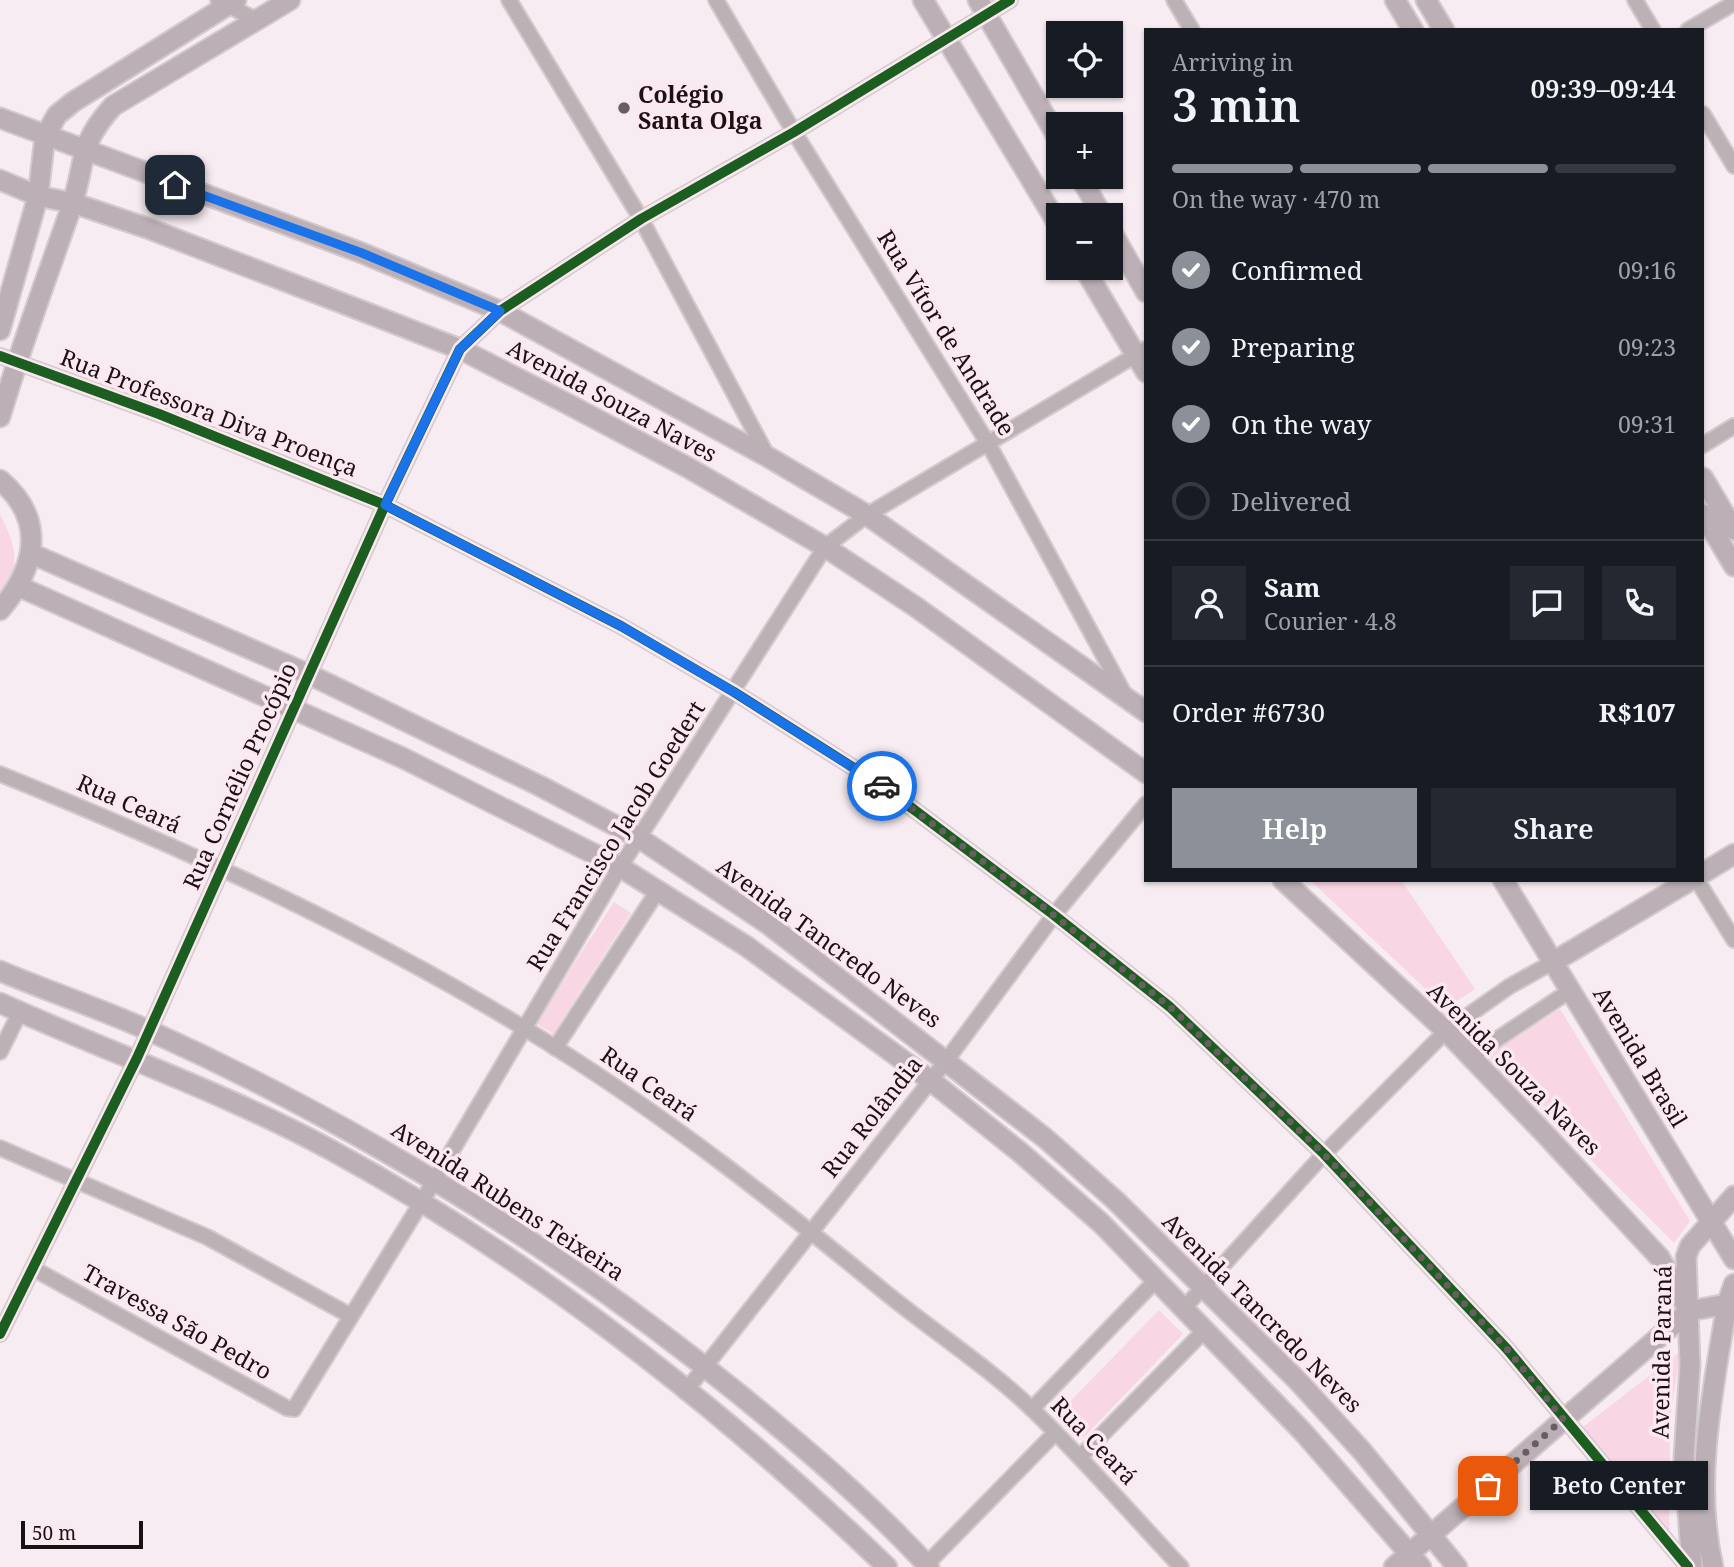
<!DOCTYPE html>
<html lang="en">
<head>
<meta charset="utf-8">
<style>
	:root { --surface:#171b24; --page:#242831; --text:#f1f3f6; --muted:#9ea1a6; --line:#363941; --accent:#8c9099 }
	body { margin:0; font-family:"Noto Serif",serif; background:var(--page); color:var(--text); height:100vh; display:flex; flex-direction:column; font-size:26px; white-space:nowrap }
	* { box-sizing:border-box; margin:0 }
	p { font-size:23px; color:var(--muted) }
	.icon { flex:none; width:38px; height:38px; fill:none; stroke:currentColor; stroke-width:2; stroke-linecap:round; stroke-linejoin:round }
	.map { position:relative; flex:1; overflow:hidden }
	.panel { position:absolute; left:1144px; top:28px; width:560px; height:854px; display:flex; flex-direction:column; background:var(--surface); border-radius:0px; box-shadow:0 2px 5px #0004 }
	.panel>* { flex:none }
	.tools { position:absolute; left:1046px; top:21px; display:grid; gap:14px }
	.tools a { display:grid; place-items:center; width:77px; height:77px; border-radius:0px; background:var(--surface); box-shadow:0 2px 5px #0004; font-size:35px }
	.scale { position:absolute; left:21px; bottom:18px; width:122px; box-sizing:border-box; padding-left:7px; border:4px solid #1b1115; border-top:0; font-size:19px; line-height:24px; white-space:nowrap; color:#1b1115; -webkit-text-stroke:5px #fce8f0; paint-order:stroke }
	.pin { position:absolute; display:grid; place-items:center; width:60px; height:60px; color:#fff; margin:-30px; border-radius:14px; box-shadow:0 4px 10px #0006 }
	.courier { position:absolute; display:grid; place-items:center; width:70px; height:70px; margin:-35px; border:5px solid #1a73e8; border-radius:50%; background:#fff; color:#222; box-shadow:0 2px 9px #0007 }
	.bubble { position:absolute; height:49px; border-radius:0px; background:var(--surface); box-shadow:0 2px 5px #0004; font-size:23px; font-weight:600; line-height:49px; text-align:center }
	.head em { font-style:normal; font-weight:600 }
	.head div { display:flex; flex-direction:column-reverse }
	.head { display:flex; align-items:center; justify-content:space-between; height:119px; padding:0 28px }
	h1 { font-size:46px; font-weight:600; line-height:52px }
	.bar { display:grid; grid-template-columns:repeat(4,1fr); gap:10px 7px; align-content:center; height:84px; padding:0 28px }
	.bar i { height:9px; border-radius:5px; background:var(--line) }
	.bar .current { background:var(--accent) }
	.bar p { grid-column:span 4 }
	.line { display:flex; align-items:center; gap:18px; padding:0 28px; border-top:2px solid var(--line) }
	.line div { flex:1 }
	.round { display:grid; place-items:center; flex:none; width:74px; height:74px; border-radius:0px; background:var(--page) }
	ol { padding:0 28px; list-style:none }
	li { display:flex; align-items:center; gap:21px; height:77px }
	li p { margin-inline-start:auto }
	li .icon { padding:7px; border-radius:50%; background:var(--accent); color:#fff; stroke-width:4 }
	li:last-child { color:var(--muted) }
	li i { width:38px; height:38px; border:4px solid var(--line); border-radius:50% }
	.button { display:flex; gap:14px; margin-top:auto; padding:14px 28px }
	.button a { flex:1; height:80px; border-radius:0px; background:var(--accent); color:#fff; font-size:28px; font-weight:600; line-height:80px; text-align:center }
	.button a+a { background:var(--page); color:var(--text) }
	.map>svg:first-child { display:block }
</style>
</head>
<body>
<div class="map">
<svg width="1734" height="1567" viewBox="0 0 1734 1567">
	<rect width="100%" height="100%" fill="#f7ecf1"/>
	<g fill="#f8d6e3">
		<path d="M 0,515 C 15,542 23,570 0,595 Z"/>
		<path d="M 1310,880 L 1401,880 L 1475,989 L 1446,1008 Z"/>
		<path d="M 614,902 L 631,913 L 553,1034 L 536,1023 Z"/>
		<path d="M 1560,1009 L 1690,1221 L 1674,1243 L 1487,1056 Z"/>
		<path d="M 1159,1310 L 1183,1334 L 1081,1440 L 1056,1416 Z"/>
		<path d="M 1680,1352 L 1670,1420 L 1669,1534 L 1583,1427 Z"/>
	</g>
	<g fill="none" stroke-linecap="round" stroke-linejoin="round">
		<g stroke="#d3cace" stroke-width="18">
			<g id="street">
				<path d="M 218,0 L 256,20"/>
				<path d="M 509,0 L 641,219 L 768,457"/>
				<path d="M 716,0 L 794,132 L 989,445 L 1125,695"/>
				<path d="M 1174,0 L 1192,30"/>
				<path d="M 1635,0 L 1653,30"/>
				<path d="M 1688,30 L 1734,3"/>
				<path d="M 1703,114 L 1734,166"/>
				<path d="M 0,356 L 159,414 L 385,505 L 621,626 L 734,692 L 884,787 L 1054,915 L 1170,1007 L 1324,1154 L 1507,1349 L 1688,1567"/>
				<path d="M 1703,445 L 1734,426"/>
				<path d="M 0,774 C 191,851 382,938 556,1048 C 672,1121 780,1206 886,1293 C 934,1332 987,1366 1032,1409 C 1084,1459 1131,1514 1181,1567"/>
				<path d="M 1697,880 L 1734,940"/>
				<path d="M 555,1048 L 659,889"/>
				<path d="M 0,1052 L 20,1012"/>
				<path d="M 1472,1056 L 1571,990"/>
				<path d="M 0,1148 L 207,1237 L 351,1316"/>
				<path d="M 34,1269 L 287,1408 L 294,1409 L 421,1203 L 620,867 L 825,547 L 867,515 L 1146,349"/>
				<path d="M 1185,1307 L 1324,1154 L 1446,1031 L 1510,986 L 1553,962"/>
				<path d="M 0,1334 L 137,1058 L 385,505 L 460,349 L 500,311 L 641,219 L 794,132 L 1010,0"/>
				<path d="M 685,1392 L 946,1061 L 1054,915 L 1146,804"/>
				<path d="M 1032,1409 L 1157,1279"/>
				<path d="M 1080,1457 L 1206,1329"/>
				<path d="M 924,1567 L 1055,1433"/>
			</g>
		</g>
		<g stroke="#d3cace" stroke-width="23">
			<g id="secondary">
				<path d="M 923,0 L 1059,226"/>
				<path d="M 978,0 L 1059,140"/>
				<path d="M 1395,0 L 1413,30"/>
				<path d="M 1426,0 L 1444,30"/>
				<path d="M 0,118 L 362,253 L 500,311 L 768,457 L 867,515 L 1146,712"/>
				<path d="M 1080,177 L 1102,215"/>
				<path d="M 0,180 L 38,196 L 73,203 L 147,228 L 347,305 L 460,349 L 564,402 L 687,467 L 825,547 L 916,607 L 1146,773"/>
				<path d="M 1111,231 L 1146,292"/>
				<path d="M 1084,268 L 1146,372"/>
				<path d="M 0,330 L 38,196 L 45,136 L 57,115 L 73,102 L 236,0"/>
				<path d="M 0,417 C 21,346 47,277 71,208 C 87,161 76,147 113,106 L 290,0"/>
				<path d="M 1703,478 L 1734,530"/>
				<path d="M 0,480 C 47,520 36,568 0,610"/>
				<path d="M 1703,514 L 1734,566"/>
				<path d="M 32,554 L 308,674 L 540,786 L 639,838 L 768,924 L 1045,1138 L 1115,1200 L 1297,1380 L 1362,1451 L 1457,1567"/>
				<path d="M 20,587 L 403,758 L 620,867 L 746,946 L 930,1080 L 1021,1153 L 1102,1224 L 1303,1432 L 1421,1567"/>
				<path d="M 1703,873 L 1734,854"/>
				<path d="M 1283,880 L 1446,1031 L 1546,1135 L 1660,1258 L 1689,1311"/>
				<path d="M 1503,880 L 1734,1259"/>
				<path d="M 1553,962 L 1691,880"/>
				<path d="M 0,971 C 50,992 101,1009 150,1031 C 362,1127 558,1248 739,1394 C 805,1448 871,1504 929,1567"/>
				<path d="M 0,1003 C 110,1053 224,1092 331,1150 C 533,1260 721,1407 887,1567"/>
				<path d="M 1689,1311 L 1727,1304"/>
				<path d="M 1394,1567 L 1689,1311"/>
				<path d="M 1692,1567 L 1684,1457 L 1690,1365 L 1686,1257 L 1690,1246 L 1734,1196"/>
				<path d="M 1713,1567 C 1693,1481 1713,1390 1727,1304 L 1734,1284"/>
			</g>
		</g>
		<use href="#street" stroke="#bcb2b6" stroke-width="14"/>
		<use href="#secondary" stroke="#bcb0b6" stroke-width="19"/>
		<g stroke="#fce8f0" stroke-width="15">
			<g id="cycleway">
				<path d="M 0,356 L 159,414 L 385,505 L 621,626 L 734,692 L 884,787 L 1054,915 L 1170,1007 L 1324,1154 L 1507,1349 L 1688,1567"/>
				<path d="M 0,1334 L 137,1058 L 385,505 L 460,349 L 500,311 L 641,219 L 794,132 L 1010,0"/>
			</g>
		</g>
		<use href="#cycleway" stroke="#1b5e20" stroke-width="10"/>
	</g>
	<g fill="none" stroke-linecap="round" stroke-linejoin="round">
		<path stroke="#685e62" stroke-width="7" stroke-dasharray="0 12.6" d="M 882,786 L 1036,901 L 1170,1007 L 1324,1154 L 1507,1349 L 1563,1419 L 1488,1486"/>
		<path stroke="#1a73e8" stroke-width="9" d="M 175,185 L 362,253 L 500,311 L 460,349 L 385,505 L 621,626 L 734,692 L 882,786"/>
	</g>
	<circle fill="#685e62" stroke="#fce8f0" stroke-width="2.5" cx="624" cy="108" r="7"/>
	<g text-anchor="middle" stroke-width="7" stroke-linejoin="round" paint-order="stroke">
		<g font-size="23" font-weight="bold" fill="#1b1115" stroke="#fce8f0" text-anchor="start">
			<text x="638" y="103">Colégio<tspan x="638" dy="26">Santa Olga</tspan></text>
		</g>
		<g font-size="23" fill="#1b1115" stroke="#fce8f0">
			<text transform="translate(946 333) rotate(58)" y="8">Rua Vítor de Andrade</text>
			<text transform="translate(612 401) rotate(28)" y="8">Avenida Souza Naves</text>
			<text transform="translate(209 413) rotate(21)" y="8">Rua Professora Diva Proença</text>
			<text transform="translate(240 776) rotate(-66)" y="8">Rua Cornélio Procópio</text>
			<text transform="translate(129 804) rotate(24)" y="8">Rua Ceará</text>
			<text transform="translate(616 836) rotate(-58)" y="8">Rua Francisco Jacob Goedert</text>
			<text transform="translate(829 943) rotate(36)" y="8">Avenida Tancredo Neves</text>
			<text transform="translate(1640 1057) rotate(59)" y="8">Avenida Brasil</text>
			<text transform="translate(1514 1069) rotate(45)" y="8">Avenida Souza Naves</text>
			<text transform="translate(649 1084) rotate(35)" y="8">Rua Ceará</text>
			<text transform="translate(872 1117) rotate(-52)" y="8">Rua Rolândia</text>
			<text transform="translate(508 1201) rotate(33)" y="8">Avenida Rubens Teixeira</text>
			<text transform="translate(1262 1313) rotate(45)" y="8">Avenida Tancredo Neves</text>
			<text transform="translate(177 1322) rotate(29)" y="8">Travessa São Pedro</text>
			<text transform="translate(1662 1352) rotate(-89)" y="8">Avenida Paraná</text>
			<text transform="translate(1094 1441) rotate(46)" y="8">Rua Ceará</text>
		</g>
	</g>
</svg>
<div class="tools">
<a><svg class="icon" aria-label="locate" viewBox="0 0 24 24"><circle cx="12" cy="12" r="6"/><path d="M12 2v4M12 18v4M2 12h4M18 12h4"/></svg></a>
<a>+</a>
<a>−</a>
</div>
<div class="scale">50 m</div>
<div class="pin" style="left:1488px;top:1486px;background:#ea580c"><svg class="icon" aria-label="bag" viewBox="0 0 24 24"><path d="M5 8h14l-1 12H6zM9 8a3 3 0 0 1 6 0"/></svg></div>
<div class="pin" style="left:175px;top:185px;background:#1f2937"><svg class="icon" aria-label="home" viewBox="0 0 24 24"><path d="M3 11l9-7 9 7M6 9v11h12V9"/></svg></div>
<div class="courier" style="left:882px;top:786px"><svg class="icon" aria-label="car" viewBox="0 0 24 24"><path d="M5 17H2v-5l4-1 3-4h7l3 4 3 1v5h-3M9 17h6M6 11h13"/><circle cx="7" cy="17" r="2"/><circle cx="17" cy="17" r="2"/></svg></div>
<div class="bubble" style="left:1530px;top:1461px;width:178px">Beto Center</div>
<section class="panel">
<div class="head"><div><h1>3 min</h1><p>Arriving in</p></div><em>09:39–09:44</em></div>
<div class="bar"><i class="current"></i><i class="current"></i><i class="current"></i><i></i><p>On the way · 470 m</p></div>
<ol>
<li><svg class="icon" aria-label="check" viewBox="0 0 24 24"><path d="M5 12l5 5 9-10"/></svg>Confirmed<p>09:16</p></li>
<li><svg class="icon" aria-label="check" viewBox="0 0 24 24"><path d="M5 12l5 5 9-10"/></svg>Preparing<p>09:23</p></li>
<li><svg class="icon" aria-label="check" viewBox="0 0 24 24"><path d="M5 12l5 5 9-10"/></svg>On the way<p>09:31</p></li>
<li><i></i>Delivered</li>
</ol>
<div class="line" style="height:126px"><a class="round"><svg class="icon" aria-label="person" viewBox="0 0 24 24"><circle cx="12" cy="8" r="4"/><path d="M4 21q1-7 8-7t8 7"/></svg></a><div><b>Sam</b><p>Courier · 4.8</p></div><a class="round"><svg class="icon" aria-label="chat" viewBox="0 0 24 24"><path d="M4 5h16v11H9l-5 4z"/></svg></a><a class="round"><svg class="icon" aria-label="phone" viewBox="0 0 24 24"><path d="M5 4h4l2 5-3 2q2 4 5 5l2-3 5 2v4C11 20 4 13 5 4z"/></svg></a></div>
<div class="line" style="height:91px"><div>Order #6730</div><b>R$107</b></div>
<div class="button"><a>Help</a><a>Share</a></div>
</section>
</div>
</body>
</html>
